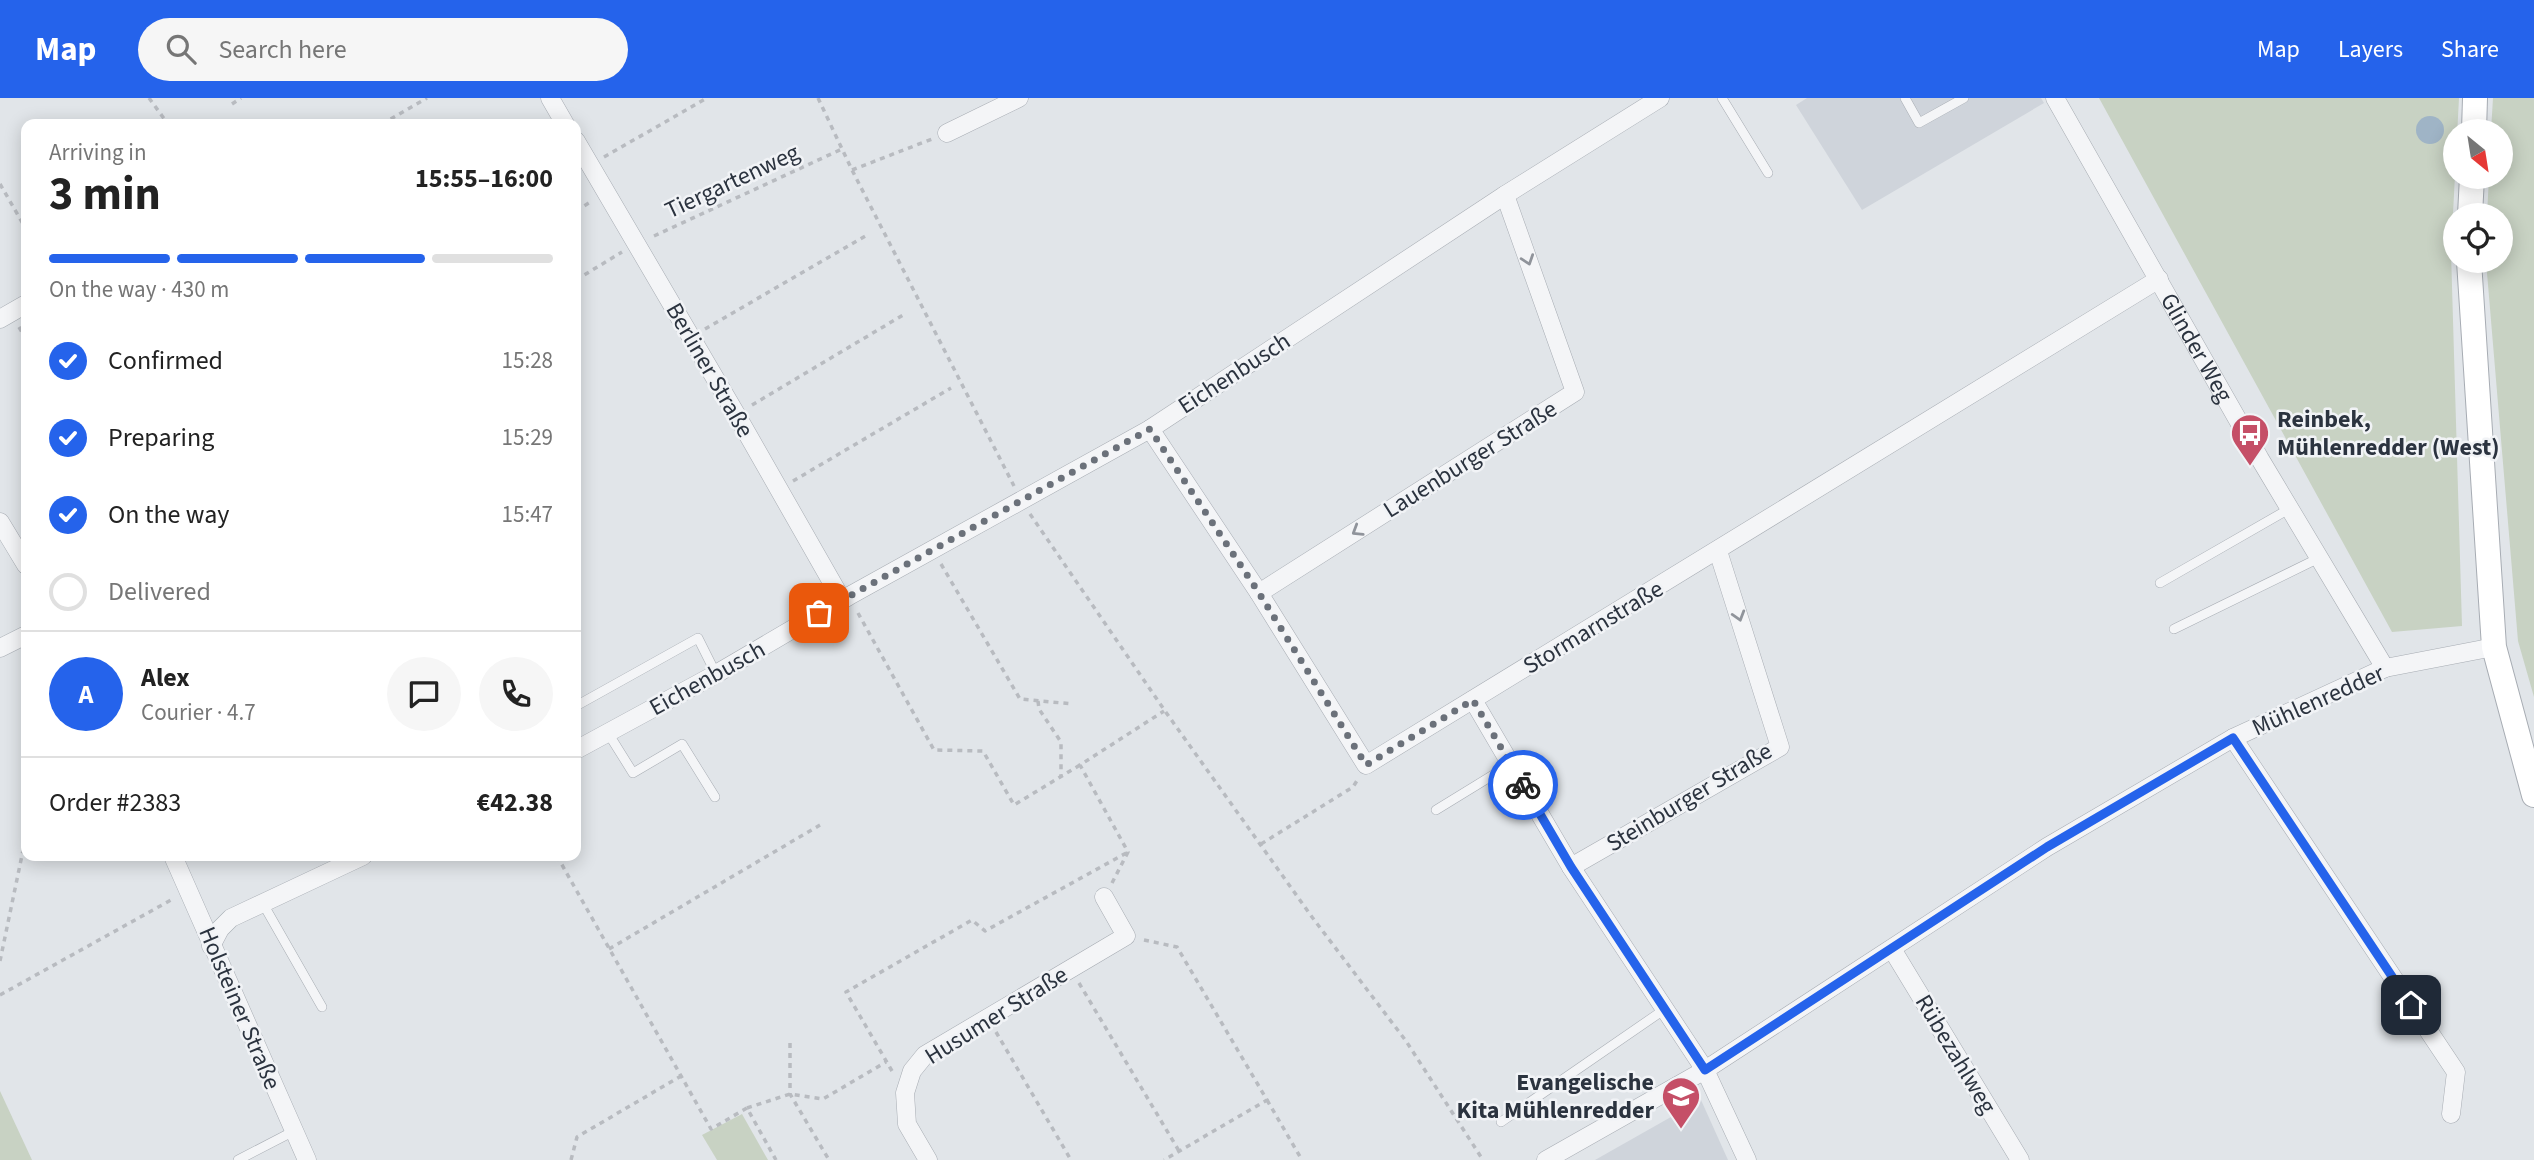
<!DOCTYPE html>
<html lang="en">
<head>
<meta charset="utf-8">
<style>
	:root { --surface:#fff; --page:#f6f6f6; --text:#222; --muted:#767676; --line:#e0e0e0; --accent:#2563eb }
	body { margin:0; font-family:"Source Sans 3",sans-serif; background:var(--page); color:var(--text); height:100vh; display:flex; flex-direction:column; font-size:26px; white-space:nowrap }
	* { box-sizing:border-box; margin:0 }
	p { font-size:23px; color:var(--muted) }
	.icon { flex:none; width:38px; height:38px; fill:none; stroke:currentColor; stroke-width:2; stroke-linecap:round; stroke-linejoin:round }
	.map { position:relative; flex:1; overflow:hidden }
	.panel { position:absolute; left:21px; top:21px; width:560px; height:742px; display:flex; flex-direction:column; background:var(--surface); border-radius:14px; box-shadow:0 4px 18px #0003 }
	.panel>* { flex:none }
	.needle { width:46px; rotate:150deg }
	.tools { position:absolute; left:2443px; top:21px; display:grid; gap:14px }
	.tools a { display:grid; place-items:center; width:70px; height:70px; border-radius:50%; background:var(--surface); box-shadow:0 4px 18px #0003; font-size:35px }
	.pin { position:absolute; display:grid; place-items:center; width:60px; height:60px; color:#fff; margin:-30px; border-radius:14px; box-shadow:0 4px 10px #0006 }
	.courier { position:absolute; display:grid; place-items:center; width:70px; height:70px; margin:-35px; border:5px solid #2563eb; border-radius:50%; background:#fff; color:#222; box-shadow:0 2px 9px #0007 }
	.headline em { font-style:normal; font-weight:700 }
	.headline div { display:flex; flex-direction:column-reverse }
	.headline { display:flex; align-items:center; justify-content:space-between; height:119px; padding:0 28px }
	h1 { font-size:46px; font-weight:700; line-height:52px }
	.bar { display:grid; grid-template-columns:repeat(4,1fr); gap:10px 7px; align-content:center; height:84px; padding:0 28px }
	.bar i { height:9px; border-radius:5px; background:var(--line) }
	.bar .active { background:var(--accent) }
	.bar p { grid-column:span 4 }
	.line { display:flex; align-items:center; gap:18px; padding:0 28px; border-top:2px solid var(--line) }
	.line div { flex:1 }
	.round { display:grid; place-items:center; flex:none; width:74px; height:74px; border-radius:37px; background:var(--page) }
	ol { padding:0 28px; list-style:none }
	li { display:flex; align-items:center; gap:21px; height:77px }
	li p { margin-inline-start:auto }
	li .icon { padding:7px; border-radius:50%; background:var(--accent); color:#fff; stroke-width:4 }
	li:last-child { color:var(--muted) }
	li i { width:38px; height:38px; border:4px solid var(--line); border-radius:50% }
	header { display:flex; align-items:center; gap:42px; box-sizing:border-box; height:98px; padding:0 35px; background:var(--accent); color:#fff }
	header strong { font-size:33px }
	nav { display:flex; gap:38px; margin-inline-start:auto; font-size:24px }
	.search { width:490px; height:63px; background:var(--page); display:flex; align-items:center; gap:18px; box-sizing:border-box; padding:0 24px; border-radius:38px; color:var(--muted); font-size:26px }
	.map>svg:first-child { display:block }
</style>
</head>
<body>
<header>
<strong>Map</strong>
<div class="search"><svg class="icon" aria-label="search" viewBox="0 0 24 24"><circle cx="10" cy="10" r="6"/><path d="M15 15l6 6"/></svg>Search here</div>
<nav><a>Map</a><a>Layers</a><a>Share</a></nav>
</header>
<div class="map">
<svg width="2534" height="1062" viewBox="0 0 2534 1062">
	<rect width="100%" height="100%" fill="#e1e5e9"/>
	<g fill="#cfd4db">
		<path d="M 1807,0 L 2041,0 L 2044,5 L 1862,112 L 1796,7 Z"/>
		<path d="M 1701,1002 L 1728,1062 L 1595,1062 Z"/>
	</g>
	<g fill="#c8d2c3">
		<path d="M 2099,0 L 2459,0 L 2451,154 L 2462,528 L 2392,534 Z"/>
		<path d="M 2493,0 L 2534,0 L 2534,599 L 2518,543 L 2486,163 L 2501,163 L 2501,117 L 2487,117 L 2489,79 L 2501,79 L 2501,33 L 2491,33 Z"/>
		<path d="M 0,993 L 32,1062 L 0,1062 Z"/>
		<path d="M 742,1016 L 768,1062 L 717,1062 L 702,1037 Z"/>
	</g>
	<circle fill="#9fb4c6" cx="2430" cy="32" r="14"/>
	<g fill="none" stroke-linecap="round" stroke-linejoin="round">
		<g stroke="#a7acb3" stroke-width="10">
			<g id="service">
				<path d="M 1722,0 L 1768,75"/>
				<path d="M 1905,0 L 1919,25 L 1964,0"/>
				<path d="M 2160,485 L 2289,411"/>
				<path d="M 2174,531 L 2319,460"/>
				<path d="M 576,608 L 698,540 L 716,576"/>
				<path d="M 608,635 L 633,675 L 682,646 L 715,699"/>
				<path d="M 1436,712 L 1511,666"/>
				<path d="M 262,804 L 322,909"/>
				<path d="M 1501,1024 L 1665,911"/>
				<path d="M 238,1062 L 294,1033"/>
			</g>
		</g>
		<g stroke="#a7acb3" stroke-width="19">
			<g id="minor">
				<path d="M 550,0 L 565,26"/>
				<path id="s1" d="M 2055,0 L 2260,361 L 2385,570"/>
				<path d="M 947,35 L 1019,0"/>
				<path d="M 576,43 L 736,316 L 842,502"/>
				<path d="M 0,221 L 26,206"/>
				<path d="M 1150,331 L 1259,495 L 1366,667 L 2159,181"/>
				<path d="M 0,424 L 26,467"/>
				<path d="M 1259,495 L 1575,294 L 1505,97"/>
				<path d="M 0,550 L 26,537"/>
				<path d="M 1473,602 L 1571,769 L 1705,972 L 1747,1062"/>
				<path d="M 2233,640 L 2456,974 L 2451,1016"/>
				<path d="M 576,652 L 716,576 L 849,498 L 1150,331 L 1505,97 L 1660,0"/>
				<path d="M 173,758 L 307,1062"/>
				<path d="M 1571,769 L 1780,649 L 1718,453"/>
				<path d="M 211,848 L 220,831 L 231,820 L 363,758"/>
				<path d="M 1892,851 L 2020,1062"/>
				<path d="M 928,1062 L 907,1026 L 905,995 L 912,973 L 925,957 L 1126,838 L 1104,799"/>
				<path d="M 1546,1062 L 1705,972 L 2047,749 L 2233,640 L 2385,570 L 2494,549"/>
			</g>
		</g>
		<g stroke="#a7acb3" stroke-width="26">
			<g id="secondary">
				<path d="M 2474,33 L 2475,0"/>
				<path d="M 2470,117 L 2472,79"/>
				<path d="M 2469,163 L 2494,549 L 2534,697"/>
			</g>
		</g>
		<g stroke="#b8bbc0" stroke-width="3.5" stroke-dasharray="5 5" stroke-linecap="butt">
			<path d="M 149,0 L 168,26"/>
			<path d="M 818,0 L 852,72 L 1014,388"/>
			<path d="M 232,6 L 241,0"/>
			<path d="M 382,26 L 427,0"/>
			<path d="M 604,59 L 707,0"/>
			<path d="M 852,72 L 932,41"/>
			<path d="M 0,86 L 26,131"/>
			<path d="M 576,113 L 592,103"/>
			<path d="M 654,138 L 842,51"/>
			<path d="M 576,182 L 622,154"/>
			<path d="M 19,229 L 26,241"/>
			<path d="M 705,231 L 867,137"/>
			<path d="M 752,307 L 903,217"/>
			<path d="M 793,383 L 951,290"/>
			<path d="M 1030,416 L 1165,613 L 1312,819 L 1406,943 L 1483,1062"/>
			<path d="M 941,466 L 1020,601 L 1073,606"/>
			<path d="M 858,515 L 934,652 L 983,653 L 1014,707 L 1080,667"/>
			<path d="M 1038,603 L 1039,611 L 1061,644 L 1061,678"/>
			<path d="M 1261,746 L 1353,689 L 1358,681"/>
			<path d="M 557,758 L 711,1031 L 747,1010 L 776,1062"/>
			<path d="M 1112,785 L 1128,754 L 1080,667 L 1164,613"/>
			<path d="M 1144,842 L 1177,849 L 1267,1002 L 1164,1062"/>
			<path d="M 609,851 L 820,727"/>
			<path d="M 0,863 L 26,738"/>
			<path d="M 1079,885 L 1179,1053"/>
			<path d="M 0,897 L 171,802"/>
			<path d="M 996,934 L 1071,1062"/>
			<path d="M 790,945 L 790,996 L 829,1062"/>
			<path d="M 892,973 L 846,894 L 972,822 L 985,833 L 1128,754"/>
			<path d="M 1267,1002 L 1302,1062"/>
			<path d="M 747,1010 L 790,996 L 823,1001 L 886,964"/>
			<path d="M 571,1062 L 577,1039 L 681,978"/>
		</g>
		<use href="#service" stroke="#f4f5f7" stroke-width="9"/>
		<use href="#minor" stroke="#f4f5f7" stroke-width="18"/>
		<use href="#secondary" stroke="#fff" stroke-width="24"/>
	</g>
	<defs><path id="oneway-chevron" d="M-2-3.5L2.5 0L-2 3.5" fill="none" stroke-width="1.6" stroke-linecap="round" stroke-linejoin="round" transform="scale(1.75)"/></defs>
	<g stroke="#90949b">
		<use href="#oneway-chevron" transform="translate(1528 162) rotate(71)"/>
		<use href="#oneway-chevron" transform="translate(1357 433) rotate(148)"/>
		<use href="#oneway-chevron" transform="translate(1739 518) rotate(73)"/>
	</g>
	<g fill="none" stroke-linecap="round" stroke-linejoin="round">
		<path stroke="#6b717a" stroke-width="7" stroke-dasharray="0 12.6" d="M 819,515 L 1150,331 L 1259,495 L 1366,667 L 1473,602 L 1523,687"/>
		<path stroke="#2563eb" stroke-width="9" d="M 1523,687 L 1571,769 L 1705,972 L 2047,749 L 2233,640 L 2411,907"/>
	</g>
	<defs>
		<g id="bus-pin" transform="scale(2.0125)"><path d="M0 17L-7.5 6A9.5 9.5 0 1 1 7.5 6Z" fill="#c54f67" stroke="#f1f3f6"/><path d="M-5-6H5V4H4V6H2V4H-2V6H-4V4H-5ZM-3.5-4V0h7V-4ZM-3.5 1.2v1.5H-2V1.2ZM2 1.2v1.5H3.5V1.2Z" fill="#fff"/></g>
		<g id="school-pin" transform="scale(2.0125)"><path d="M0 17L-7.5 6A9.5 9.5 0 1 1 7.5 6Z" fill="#c54f67" stroke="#f1f3f6"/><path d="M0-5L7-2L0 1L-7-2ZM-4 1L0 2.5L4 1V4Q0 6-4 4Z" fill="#fff"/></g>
	</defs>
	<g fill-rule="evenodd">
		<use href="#bus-pin" x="2250" y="335"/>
		<use href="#school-pin" x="1681" y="998"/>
	</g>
	<g text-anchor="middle" stroke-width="5" stroke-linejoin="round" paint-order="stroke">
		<g font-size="24" fill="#2b333f" stroke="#f1f3f6">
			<text transform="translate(732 83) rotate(-25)" y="8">Tiergartenweg</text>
			<text dy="8" stroke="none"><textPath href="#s1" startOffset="287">Glinder Weg</textPath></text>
			<text transform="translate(710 272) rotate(60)" y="8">Berliner Straße</text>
			<text transform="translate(1234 275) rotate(-33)" y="8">Eichenbusch</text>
			<text transform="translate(1470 361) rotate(-32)" y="8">Lauenburger Straße</text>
			<text transform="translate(1593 529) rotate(-31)" y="8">Stormarnstraße</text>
			<text transform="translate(707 580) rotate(-29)" y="8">Eichenbusch</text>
			<text transform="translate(2318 602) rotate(-24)" y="8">Mühlenredder</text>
			<text transform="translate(1689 699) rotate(-31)" y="8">Steinburger Straße</text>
			<text transform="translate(240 910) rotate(67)" y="8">Holsteiner Straße</text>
			<text transform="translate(996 917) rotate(-32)" y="8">Husumer Straße</text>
			<text transform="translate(1956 956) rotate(59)" y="8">Rübezahlweg</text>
		</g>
		<g font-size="24" font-weight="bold" fill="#2b333f" stroke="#f1f3f6" text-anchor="start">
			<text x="2277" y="329">Reinbek,<tspan x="2277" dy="28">Mühlenredder (West)</tspan></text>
			<text x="1654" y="992" text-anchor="end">Evangelische<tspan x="1654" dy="28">Kita Mühlenredder</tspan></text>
		</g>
	</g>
</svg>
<div class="tools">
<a><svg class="needle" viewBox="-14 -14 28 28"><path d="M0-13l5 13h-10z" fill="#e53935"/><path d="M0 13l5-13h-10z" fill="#767676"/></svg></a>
<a><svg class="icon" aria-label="locate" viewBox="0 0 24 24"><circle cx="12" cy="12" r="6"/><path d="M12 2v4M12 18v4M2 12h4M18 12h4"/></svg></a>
</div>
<div class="pin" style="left:819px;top:515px;background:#ea580c"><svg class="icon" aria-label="bag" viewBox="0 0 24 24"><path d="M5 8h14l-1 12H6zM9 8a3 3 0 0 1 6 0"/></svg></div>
<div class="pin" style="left:2411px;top:907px;background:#1f2937"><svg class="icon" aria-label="home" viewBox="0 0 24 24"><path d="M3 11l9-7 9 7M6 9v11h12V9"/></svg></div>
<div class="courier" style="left:1523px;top:687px"><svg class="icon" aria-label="bike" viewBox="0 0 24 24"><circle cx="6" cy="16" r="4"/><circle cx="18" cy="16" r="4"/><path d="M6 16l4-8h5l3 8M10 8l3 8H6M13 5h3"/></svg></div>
<section class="panel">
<div class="headline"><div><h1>3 min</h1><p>Arriving in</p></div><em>15:55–16:00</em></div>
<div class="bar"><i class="active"></i><i class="active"></i><i class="active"></i><i></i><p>On the way · 430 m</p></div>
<ol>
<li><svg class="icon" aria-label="check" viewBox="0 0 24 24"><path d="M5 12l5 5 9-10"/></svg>Confirmed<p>15:28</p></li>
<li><svg class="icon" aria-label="check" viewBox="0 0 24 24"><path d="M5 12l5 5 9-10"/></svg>Preparing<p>15:29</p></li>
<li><svg class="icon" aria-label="check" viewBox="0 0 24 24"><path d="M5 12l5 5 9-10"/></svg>On the way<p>15:47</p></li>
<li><i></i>Delivered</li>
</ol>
<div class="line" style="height:126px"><b class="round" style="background:var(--accent);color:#fff">A</b><div><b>Alex</b><p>Courier · 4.7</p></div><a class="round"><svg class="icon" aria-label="chat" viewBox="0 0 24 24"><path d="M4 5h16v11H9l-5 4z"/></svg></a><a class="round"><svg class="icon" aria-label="phone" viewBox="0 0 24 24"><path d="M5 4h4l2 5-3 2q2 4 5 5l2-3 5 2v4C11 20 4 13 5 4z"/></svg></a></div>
<div class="line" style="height:91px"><div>Order #2383</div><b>€42.38</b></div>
</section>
</div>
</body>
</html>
